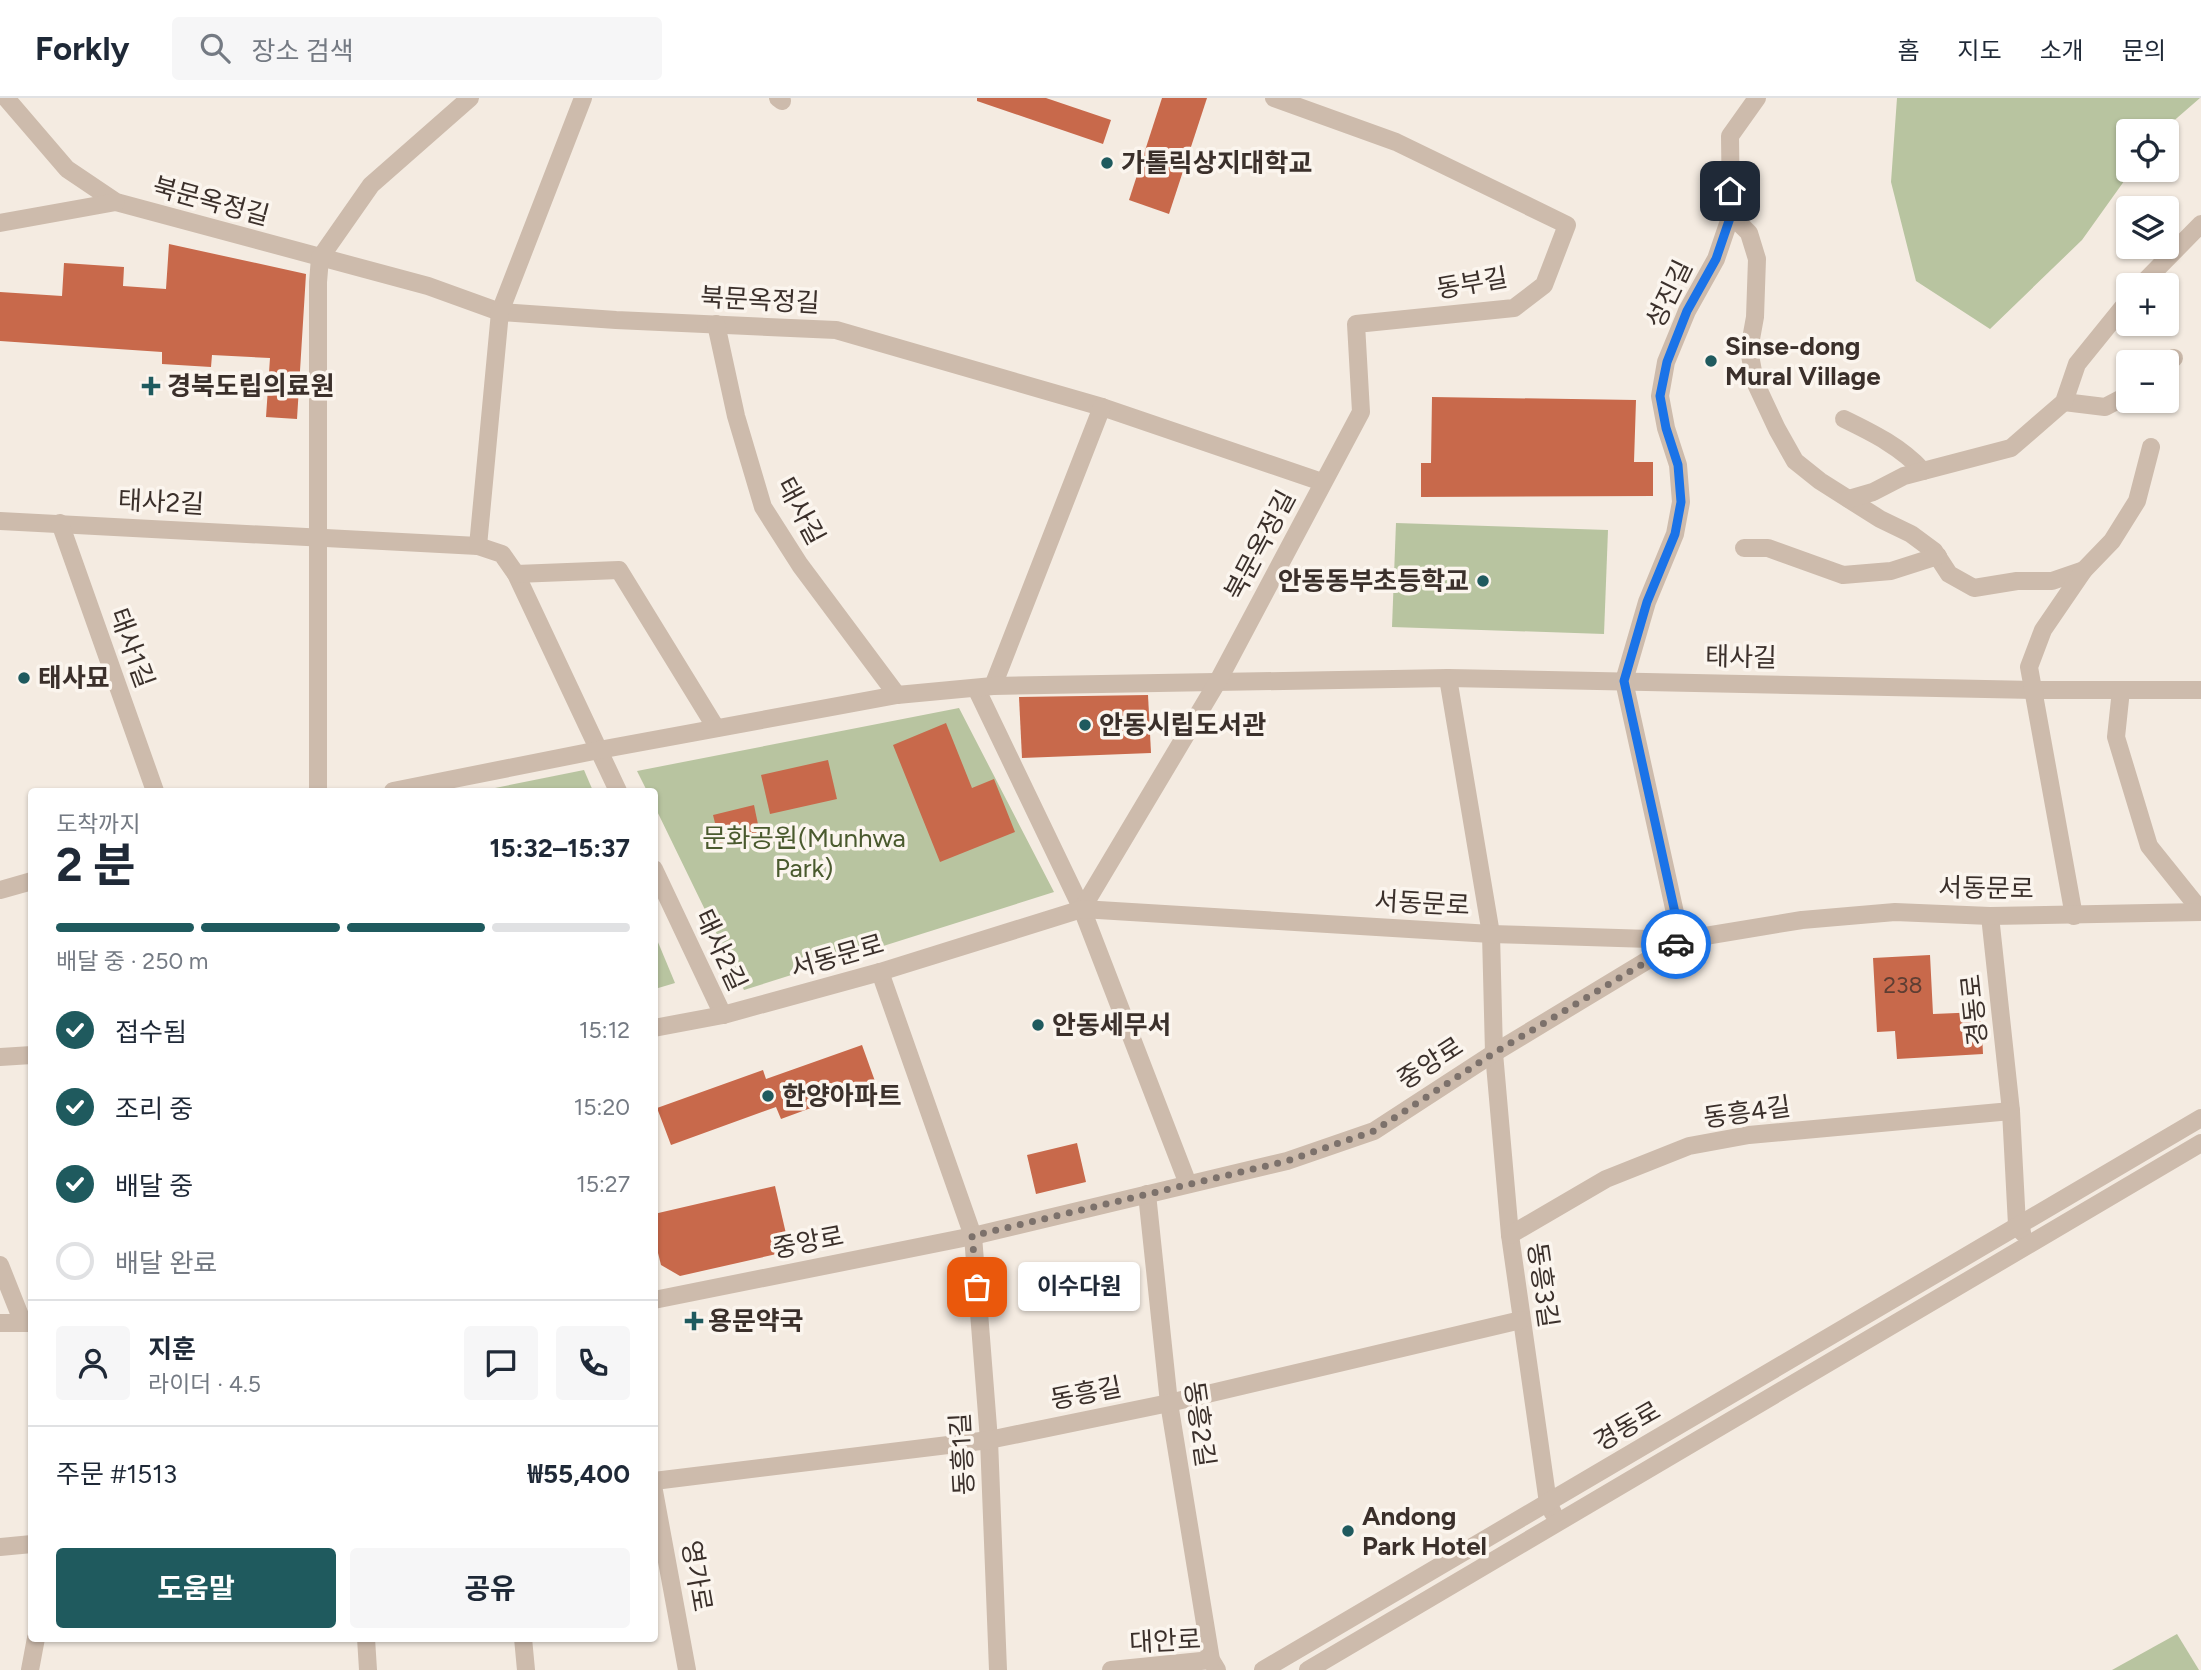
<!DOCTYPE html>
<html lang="ko">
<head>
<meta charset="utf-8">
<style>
	:root { --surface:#fff; --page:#f6f6f7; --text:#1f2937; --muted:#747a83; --line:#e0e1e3; --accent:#1f5a5e }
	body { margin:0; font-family:Figtree,"Noto Sans KR",sans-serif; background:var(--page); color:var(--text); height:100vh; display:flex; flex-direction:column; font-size:26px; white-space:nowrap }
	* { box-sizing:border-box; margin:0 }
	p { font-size:23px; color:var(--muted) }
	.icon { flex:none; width:38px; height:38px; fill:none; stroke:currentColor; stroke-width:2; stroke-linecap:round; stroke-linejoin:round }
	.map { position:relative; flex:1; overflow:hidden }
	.side { position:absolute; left:28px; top:690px; width:630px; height:854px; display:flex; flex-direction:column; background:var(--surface); border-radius:7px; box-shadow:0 2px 5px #0004 }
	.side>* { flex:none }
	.tools { position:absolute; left:2116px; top:21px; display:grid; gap:14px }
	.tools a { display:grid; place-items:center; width:63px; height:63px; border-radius:7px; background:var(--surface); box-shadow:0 2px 5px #0004; font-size:35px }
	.pin { position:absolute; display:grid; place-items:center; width:60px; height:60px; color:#fff; margin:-30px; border-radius:14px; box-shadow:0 4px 10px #0006 }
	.courier { position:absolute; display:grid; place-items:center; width:70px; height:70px; margin:-35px; border:5px solid #1a73e8; border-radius:50%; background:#fff; color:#222; box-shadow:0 2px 9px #0007 }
	.bubble { position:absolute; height:49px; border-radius:7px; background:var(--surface); box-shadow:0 2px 5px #0004; font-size:23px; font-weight:700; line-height:49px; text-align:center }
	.summary em { font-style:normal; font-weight:700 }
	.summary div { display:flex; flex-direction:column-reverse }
	.summary { display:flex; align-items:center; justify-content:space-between; height:119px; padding:0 28px }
	h1 { font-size:46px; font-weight:700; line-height:52px }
	.bar { display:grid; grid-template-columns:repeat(4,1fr); gap:10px 7px; align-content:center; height:84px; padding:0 28px }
	.bar i { height:9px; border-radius:5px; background:var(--line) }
	.bar .active { background:var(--accent) }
	.bar p { grid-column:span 4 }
	.line { display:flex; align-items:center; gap:18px; padding:0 28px; border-top:2px solid var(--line) }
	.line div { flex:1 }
	.round { display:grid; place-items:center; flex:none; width:74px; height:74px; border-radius:7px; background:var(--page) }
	ol { padding:0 28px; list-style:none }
	li { display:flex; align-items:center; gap:21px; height:77px }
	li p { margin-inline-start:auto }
	li .icon { padding:7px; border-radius:50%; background:var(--accent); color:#fff; stroke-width:4 }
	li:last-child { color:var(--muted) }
	li i { width:38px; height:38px; border:4px solid var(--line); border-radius:50% }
	.button { display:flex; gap:14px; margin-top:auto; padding:14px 28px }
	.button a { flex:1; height:80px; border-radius:7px; background:var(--accent); color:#fff; font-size:28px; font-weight:700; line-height:80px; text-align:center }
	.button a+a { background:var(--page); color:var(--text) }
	header { display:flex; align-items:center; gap:42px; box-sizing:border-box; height:98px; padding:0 35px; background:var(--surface); border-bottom:2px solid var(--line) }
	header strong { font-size:33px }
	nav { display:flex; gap:38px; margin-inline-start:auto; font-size:24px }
	.search { width:490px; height:63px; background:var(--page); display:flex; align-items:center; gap:18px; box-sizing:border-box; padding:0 24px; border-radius:7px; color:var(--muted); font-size:26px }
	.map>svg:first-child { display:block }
</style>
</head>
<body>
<header>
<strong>Forkly</strong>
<div class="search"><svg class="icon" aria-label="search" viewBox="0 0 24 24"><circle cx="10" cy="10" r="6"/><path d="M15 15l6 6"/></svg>장소 검색</div>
<nav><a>홈</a><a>지도</a><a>소개</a><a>문의</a></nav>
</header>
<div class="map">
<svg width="2201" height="1572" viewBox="0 0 2201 1572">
	<rect width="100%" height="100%" fill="#f4ebe1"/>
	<g fill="#b8c4a0">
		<path d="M 1897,0 L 2200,0 L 2162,33 L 2128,33 L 2128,72 L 2132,72 L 2082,142 L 1990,231 L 1916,183 L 1891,84 Z"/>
		<path d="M 1396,425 L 1608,432 L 1604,536 L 1392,529 Z"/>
		<path d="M 959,610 L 1054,794 L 744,892 L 655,709 L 654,693 L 647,693 L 637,673 Z"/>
		<path d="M 584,672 L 593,693 L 480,693 Z"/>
		<path d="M 655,837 L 675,885 L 655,891 L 654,891 Z"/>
		<path d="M 2177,1536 L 2199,1572 L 2112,1572 Z"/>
	</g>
	<g fill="#c8694b">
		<path d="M 977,0 L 1046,0 L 1111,22 L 1103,46 L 977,3 Z"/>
		<path d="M 1162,0 L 1207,0 L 1169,116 L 1129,102 Z"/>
		<path d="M 169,146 L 306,176 L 297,321 L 266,319 L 270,260 L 212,257 L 211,269 L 162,266 L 162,254 L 0,243 L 0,194 L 62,198 L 64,165 L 124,169 L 123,188 L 166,191 Z"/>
		<path d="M 1432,299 L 1636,302 L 1634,364 L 1653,364 L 1653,398 L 1421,399 L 1421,365 L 1431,365 Z"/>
		<path d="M 1148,597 L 1151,655 L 1022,660 L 1019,599 Z"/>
		<path d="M 946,625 L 972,690 L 994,681 L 1015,734 L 940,764 L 893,647 Z"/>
		<path d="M 828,662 L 837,701 L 770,716 L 761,677 Z"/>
		<path d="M 754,707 L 760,736 L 720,745 L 713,717 Z"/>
		<path d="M 1930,857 L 1933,916 L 1981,914 L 1983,956 L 1897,961 L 1895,933 L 1877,934 L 1873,860 Z"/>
		<path d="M 862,947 L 876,986 L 781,1021 L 776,1009 L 671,1047 L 657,1010 L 763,972 L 766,981 Z"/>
		<path d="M 1077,1045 L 1086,1084 L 1036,1096 L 1027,1057 Z"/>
		<path d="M 775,1088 L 790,1153 L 680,1178 L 661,1167 L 654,1139 L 654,1116 Z"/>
	</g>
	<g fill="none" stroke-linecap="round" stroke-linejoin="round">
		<g stroke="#cdbbac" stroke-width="18">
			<path d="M 6,0 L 67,71 L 116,104 L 428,188 L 500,214 L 616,222 L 836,232 L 1102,309 L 1322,384"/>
			<path d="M 778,0 L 782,3"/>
			<path d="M 1731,117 L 1749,135 L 1757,161 L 1755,219 L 1749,252 L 1755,284 L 1777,331 L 1795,363 L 1820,383 L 1880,421 L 1911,436 L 1934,453 L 1949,476 L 1974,490 L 2017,483 L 2052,483 L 2084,472"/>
			<path d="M 0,125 L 116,104"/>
			<path d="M 2141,187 L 2201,126"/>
			<path d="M 716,226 L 736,318 L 763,409 L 800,467 L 897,597"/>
			<path d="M 2166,267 L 2174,260"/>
			<path d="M 2064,304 L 2105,309 L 2128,297"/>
			<path d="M 1844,321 C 1873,335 1901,349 1923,373"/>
			<path d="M 1849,401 L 1873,394 L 1904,378 L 2011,350 L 2064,304 L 2077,266 L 2128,203"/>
			<path d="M 0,423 L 478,448 L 502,456 L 516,476 L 618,693"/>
			<path d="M 60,425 L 155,693"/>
			<path d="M 478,448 L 500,214 L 583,0"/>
			<path d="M 1744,450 L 1768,450 L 1843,477 L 1891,473 L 1938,458"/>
			<path d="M 516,476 L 619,472 L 716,630"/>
			<path d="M 1448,580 L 1491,836 L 1494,955 L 1510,1137 L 1548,1405 L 1553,1415"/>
			<path d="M 993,588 L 1102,309"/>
			<path d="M 976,590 L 1082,811 L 1188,1086"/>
			<path d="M 2121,592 L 2116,639 L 2149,748 L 2201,813"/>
			<path d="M 318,693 L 318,184 L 320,160 L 371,87 L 470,0"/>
			<path d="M 393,693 L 599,652 L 897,597 L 993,588 L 1448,580 L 2034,592 L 2201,592"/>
			<path d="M 654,771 L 723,917"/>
			<path d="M 0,792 L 32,783"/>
			<path d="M 1082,811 L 1218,583 L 1361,314 L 1356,226 L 1514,210 L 1544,187 L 1567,127 L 1396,44 L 1274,0"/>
			<path d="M 1990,818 L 2011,1013 L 2017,1127 L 2022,1134"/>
			<path d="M 2074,818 L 2029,569 L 2043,532 L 2084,472 L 2112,443 L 2137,403 L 2151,349"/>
			<path d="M 880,874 L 973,1138 L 989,1342 L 998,1572"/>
			<path d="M 654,930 L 723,917 L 880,874 L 1082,811 L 1491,836 L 1681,842 L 1802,822 L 1895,814 L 1990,818 L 2201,814"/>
			<path d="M 0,959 L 32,957"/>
			<path d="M 1147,1096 L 1169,1305 L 1211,1562 L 1217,1572"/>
			<path d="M 1510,1137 L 1606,1081 L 1689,1048 L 1749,1037 L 2011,1013"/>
			<path d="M 0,1167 L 23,1225"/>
			<path d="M 654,1202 L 973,1138 L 1287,1063 L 1374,1033 L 1494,955 L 1681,842 L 1624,583 L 1647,504 L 1675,436 L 1681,404 L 1678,367 L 1666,330 L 1660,298 L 1666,264 L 1687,213 L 1716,161 L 1731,117 L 1730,38 L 1757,0"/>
			<path d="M 0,1225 L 31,1225"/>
			<path d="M 654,1383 L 989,1342 L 1169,1305 L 1521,1222"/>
			<path d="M 654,1393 L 687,1572"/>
			<path d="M 0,1449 L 32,1446"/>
			<path d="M 366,1540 L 368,1572"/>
			<path d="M 523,1540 L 526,1572"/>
			<path d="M 30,1572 L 36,1540"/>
			<path d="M 1111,1572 L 1211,1562"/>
			<path d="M 1263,1572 L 2201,1020"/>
			<path d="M 1308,1572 L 2201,1045"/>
		</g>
	</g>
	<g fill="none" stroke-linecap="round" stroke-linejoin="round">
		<path stroke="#7c716b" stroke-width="7" stroke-dasharray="0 12.6" d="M 977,1189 L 972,1138 L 1287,1063 L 1374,1033 L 1494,955 L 1676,846"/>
		<path stroke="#1a73e8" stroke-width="9" d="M 1676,846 L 1681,842 L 1624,583 L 1647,504 L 1675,436 L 1681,404 L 1678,367 L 1666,330 L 1660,298 L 1667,264 L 1687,213 L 1716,161 L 1731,117 L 1730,93"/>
	</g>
	<g fill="#1f5a5e" stroke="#fbf5ee" stroke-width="2.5">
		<circle cx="1107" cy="65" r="7"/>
		<circle cx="1711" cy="263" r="7"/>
		<path d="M147.5 277.5h7v7h7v7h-7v7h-7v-7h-7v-7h7z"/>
		<circle cx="1483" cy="483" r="7"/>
		<circle cx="24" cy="580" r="7"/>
		<circle cx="1085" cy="627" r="7"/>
		<circle cx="1038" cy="927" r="7"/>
		<circle cx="768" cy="998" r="7"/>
		<path d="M690.5 1212.5h7v7h7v7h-7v7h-7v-7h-7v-7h7z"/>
		<circle cx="1348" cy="1433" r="7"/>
	</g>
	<g text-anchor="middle" stroke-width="7" stroke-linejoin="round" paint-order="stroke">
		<g font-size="23" fill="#5e3e33">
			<text x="1903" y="895">238</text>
		</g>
		<g font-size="26" font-weight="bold" fill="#3b302b" stroke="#fbf5ee" text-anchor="start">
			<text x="1121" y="74">가톨릭상지대학교</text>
			<text x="1725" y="257">Sinse-dong<tspan x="1725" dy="30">Mural Village</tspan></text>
			<text x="167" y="297">경북도립의료원</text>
			<text x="1469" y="492" text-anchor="end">안동동부초등학교</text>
			<text x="38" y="589">태사묘</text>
			<text x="1099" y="636">안동시립도서관</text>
			<text x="1052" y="936">안동세무서</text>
			<text x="782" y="1007">한양아파트</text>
			<text x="708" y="1232">용문약국</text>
			<text x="1362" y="1427">Andong<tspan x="1362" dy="30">Park Hotel</tspan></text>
		</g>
		<g font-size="26" fill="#3b302b" stroke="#fbf5ee">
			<text transform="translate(211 103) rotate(15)" y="9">북문옥정길</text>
			<text transform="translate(1472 185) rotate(-10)" y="9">동부길</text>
			<text transform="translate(1669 196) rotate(-64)" y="9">성진길</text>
			<text transform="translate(760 202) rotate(3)" y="9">북문옥정길</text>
			<text transform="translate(161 404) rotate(3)" y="9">태사2길</text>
			<text transform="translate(801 413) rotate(62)" y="9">태사길</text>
			<text transform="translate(1260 447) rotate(-62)" y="9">북문옥정길</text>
			<text transform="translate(132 550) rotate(70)" y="9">태사1길</text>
			<text transform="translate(1741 559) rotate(1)" y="9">태사길</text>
			<text transform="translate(1986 790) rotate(1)" y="9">서동문로</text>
			<text transform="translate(1422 805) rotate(3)" y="9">서동문로</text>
			<text transform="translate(721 852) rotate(65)" y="9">태사2길</text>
			<text transform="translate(837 858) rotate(-16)" y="9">서동문로</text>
			<text transform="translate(1974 912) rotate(-96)" y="9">경동로</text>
			<text transform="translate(1430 965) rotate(-33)" y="9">중앙로</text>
			<text transform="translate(1747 1014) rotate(-8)" y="9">동흥4길</text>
			<text transform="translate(808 1144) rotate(-11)" y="9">중앙로</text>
			<text transform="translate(1543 1187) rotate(82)" y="9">동흥3길</text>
			<text transform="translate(1086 1295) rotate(-11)" y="9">동흥길</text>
			<text transform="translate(1200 1326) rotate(82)" y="9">동흥2길</text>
			<text transform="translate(1627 1328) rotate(-30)" y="9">경동로</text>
			<text transform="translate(962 1356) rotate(-93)" y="9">동흥1길</text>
			<text transform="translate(697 1478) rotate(80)" y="9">영가로</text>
			<text transform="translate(1165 1543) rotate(-3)" y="9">대안로</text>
		</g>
		<g font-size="26" fill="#4a5a2e" stroke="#fbf5ee">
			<text x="804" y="749">문화공원(Munhwa<tspan x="804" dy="30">Park)</tspan></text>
		</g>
	</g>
</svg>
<div class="tools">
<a><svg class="icon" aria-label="locate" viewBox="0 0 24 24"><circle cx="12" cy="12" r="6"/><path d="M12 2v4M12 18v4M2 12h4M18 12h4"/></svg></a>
<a><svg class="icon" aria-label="layers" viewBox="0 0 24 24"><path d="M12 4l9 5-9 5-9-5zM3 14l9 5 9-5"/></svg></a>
<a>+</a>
<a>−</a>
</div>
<div class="pin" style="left:977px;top:1189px;background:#ea580c"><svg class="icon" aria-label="bag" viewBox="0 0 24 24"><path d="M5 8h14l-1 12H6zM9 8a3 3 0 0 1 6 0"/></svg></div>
<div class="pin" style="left:1730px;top:93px;background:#1f2937"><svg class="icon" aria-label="home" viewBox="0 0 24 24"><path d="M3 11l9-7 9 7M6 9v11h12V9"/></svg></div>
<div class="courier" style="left:1676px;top:846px"><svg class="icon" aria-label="car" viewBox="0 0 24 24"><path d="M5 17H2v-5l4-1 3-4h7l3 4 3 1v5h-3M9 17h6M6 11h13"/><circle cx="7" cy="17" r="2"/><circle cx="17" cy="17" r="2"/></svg></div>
<div class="bubble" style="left:1018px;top:1164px;width:122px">이수다원</div>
<section class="side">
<div class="summary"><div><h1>2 분</h1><p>도착까지</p></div><em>15:32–15:37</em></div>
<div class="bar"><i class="active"></i><i class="active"></i><i class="active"></i><i></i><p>배달 중 · 250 m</p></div>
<ol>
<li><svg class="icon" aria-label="check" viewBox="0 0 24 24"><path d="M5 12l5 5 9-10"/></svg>접수됨<p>15:12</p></li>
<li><svg class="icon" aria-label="check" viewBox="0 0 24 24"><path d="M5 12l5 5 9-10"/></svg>조리 중<p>15:20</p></li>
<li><svg class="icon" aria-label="check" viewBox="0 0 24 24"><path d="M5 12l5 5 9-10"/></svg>배달 중<p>15:27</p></li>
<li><i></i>배달 완료</li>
</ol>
<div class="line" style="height:126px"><a class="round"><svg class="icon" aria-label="person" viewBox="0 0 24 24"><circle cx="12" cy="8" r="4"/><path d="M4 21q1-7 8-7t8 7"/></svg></a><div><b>지훈</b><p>라이더 · 4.5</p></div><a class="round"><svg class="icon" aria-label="chat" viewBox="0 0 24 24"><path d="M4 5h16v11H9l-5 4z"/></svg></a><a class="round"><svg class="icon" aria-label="phone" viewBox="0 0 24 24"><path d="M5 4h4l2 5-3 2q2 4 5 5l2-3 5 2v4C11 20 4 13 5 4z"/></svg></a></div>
<div class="line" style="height:91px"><div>주문 #1513</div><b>₩55,400</b></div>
<div class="button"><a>도움말</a><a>공유</a></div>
</section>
</div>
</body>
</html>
